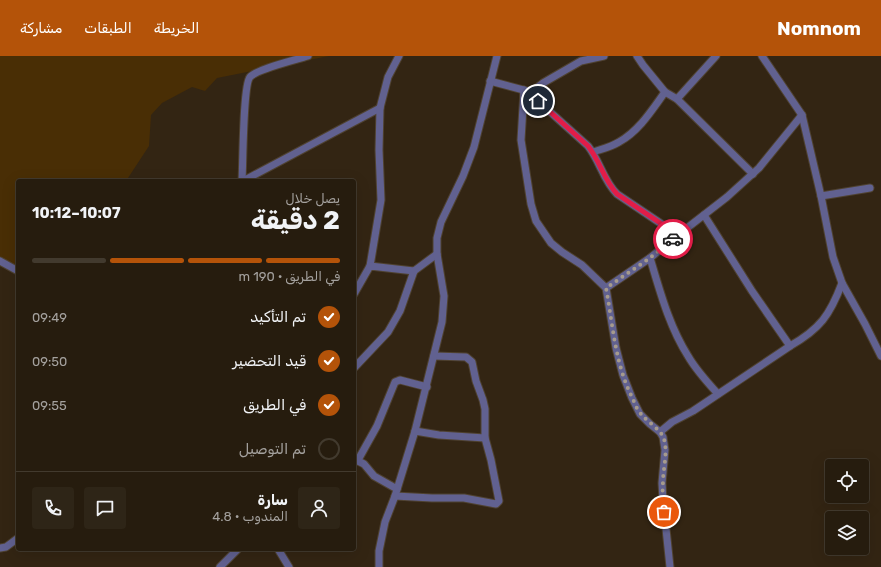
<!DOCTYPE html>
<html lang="ar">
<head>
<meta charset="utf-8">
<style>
	:root { --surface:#261c0e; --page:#2e2517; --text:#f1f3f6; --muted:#a4a19e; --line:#423a2e; --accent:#b45309 }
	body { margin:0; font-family:Rubik,"Noto Naskh Arabic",sans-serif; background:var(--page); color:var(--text); direction:rtl; height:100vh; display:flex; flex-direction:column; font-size:15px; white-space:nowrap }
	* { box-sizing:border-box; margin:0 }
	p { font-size:13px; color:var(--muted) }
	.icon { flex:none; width:22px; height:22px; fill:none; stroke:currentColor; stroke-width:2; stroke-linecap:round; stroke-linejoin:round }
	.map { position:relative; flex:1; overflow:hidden; direction:ltr }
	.drawer { position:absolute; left:16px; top:123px; width:340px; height:372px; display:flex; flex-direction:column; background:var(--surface); border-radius:4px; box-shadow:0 4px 16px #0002,0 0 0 1px var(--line); direction:rtl }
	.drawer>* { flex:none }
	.controls { position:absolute; left:825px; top:403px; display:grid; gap:8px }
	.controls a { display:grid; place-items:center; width:44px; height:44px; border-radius:4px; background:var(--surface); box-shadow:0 4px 16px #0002,0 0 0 1px var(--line); font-size:20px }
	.pin { position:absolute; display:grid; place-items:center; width:34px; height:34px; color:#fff; margin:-17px; border:2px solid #fff; border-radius:50%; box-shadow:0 1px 4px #0007 }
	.courier { position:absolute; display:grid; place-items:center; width:40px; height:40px; margin:-20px; border:3px solid #e11d48; border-radius:50%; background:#fff; color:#222; box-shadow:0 1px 5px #0007 }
	.summary em { font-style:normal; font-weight:700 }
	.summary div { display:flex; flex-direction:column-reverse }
	.summary { display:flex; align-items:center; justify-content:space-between; height:68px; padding:0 16px }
	h1 { font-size:26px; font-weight:700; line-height:30px }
	.bar { display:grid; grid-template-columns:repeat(4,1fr); gap:6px 4px; align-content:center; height:48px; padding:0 16px }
	.bar i { height:5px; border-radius:3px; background:var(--line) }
	.bar .current { background:var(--accent) }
	.bar p { grid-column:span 4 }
	.line { display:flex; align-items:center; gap:10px; padding:0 16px; border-top:1px solid var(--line) }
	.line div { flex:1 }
	.round { display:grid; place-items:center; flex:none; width:42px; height:42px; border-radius:4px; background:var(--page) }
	ol { padding:0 16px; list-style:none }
	li { display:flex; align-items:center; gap:12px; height:44px }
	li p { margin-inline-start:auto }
	li .icon { padding:4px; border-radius:50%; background:var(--accent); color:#fff; stroke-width:4 }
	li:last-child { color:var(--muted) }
	li i { width:22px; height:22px; border:2px solid var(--line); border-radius:50% }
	header { display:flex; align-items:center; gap:24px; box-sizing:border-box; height:56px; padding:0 20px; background:var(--accent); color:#fff }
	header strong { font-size:19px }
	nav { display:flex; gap:22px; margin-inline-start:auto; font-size:14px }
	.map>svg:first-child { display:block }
</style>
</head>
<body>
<header>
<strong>Nomnom</strong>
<nav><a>الخريطة</a><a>الطبقات</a><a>مشاركة</a></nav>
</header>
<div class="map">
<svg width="881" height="511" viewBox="0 0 881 511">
	<rect width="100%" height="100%" fill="#332513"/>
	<path fill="#492e05" d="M 0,0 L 329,0 L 217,22 L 205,35 L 192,31 L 162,47 L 151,59 L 149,90 L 126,125 L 18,125 L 18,213 L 0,206 Z"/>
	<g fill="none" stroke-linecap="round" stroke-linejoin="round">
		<g stroke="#4f4231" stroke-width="9">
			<g id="minor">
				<path d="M 637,0 L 643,9 L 665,36 L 677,43 L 753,118"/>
				<path d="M 762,0 L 802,59 L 821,140 L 833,201 L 842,227 L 865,268 L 881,300"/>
				<path d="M 490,25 L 531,36 L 538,45 L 588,90 C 600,105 603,124 617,138 L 678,179"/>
				<path d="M 524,34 L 521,84 L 531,148 L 536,165 L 551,187 L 562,196 L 582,209 L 606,232 L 616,292 L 623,319 L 632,342 L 640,358 L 650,368 L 660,376 L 663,381 L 665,394 L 662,427 L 663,444 L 670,511"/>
				<path d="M 531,36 L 543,27 L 581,5 L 604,0"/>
				<path d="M 677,43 L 716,0"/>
				<path d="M 593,96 C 602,93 611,91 619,86 C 639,75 652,54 665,36"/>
				<path d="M 242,125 C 243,109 243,29 250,21 C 257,13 296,4 308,0"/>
				<path d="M 243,125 L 380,52"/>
				<path d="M 821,140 L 870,132"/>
				<path d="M 704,159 L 752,235 L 790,290"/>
				<path d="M 650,202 C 660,235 669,270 688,300 C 696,314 707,326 718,338"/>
				<path d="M 0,205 L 18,215"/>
				<path d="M 370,210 L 381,144 L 379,94 L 380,52 L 388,21 L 399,0"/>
				<path d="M 606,232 L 650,202 L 678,179 L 727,141 L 759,112 L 802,59"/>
				<path d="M 354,238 L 370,210 L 414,215"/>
				<path d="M 354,312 L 388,276 L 400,255 L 414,215 L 437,198"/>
				<path d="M 415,375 L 439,379 L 485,382"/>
				<path d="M 660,376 L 672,366 L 693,355 L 790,290 C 820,273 830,259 842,227"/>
				<path d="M 354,403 L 364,408 L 374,420 L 397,433"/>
				<path d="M 358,404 L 377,370 L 395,326 L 400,324 L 427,331"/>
				<path d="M 395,440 L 432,442 L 464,442 L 496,448 L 499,445 L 491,404 L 485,382 L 485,353 L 483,344 L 476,325 L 472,306 L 466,301 L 434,300"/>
				<path d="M 0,492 L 6,491 L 18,482"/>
				<path d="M 278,493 L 289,511"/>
				<path d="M 220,511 L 238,493"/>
				<path d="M 379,511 L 379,495 L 385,466 L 395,440 L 415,375 L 442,266 L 444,240 L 437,198 L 437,182 L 441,166 L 463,120 L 474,91 L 497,0"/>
			</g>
		</g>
		<use href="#minor" stroke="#616190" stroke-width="7"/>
	</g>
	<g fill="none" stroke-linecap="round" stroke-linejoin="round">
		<path stroke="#a69b8d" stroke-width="4" stroke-dasharray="0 7.2" d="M 664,456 C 663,446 662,436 663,426 C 663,412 668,397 664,383 C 662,375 648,366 642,359 C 638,355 635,349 633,343 C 615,309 613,269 606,232 L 650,202 L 673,183"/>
		<path stroke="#e11d48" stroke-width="5" d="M 538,45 L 588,90 C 600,105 604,124 617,138 L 678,179 L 673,183"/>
	</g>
</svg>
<div class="controls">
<a><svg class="icon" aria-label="locate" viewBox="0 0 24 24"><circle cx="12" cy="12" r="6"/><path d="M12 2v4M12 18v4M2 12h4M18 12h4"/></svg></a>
<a><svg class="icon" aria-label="layers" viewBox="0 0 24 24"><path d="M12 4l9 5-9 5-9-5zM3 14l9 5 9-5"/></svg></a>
</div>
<div class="pin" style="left:664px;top:456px;background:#ea580c"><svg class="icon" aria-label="bag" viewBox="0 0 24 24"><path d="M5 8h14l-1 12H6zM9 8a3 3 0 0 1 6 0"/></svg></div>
<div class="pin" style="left:538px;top:45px;background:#1f2937"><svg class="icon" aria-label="home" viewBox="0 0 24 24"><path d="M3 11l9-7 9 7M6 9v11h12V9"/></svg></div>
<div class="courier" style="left:673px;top:183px"><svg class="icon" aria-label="car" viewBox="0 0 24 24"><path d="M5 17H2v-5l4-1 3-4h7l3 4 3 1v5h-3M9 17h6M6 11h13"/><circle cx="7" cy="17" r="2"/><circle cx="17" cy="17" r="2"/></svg></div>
<section class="drawer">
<div class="summary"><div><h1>2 دقيقة</h1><p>يصل خلال</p></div><em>10:07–10:12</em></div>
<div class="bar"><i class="current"></i><i class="current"></i><i class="current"></i><i></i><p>في الطريق · 190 m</p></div>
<ol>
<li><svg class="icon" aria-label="check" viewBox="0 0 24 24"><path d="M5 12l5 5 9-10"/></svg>تم التأكيد<p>09:49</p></li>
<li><svg class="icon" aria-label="check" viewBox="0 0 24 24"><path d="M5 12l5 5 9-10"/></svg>قيد التحضير<p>09:50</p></li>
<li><svg class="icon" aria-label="check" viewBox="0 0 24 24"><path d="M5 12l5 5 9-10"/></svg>في الطريق<p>09:55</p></li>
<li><i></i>تم التوصيل</li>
</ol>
<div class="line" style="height:72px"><a class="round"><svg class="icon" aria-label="person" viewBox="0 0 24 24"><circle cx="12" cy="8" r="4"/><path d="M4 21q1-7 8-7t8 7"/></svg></a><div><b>سارة</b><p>المندوب · 4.8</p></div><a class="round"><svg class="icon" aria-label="chat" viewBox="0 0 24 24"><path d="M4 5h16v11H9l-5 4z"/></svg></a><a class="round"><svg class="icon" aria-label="phone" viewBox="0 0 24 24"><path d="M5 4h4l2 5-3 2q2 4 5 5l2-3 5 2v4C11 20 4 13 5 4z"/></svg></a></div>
</section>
</div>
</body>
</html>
